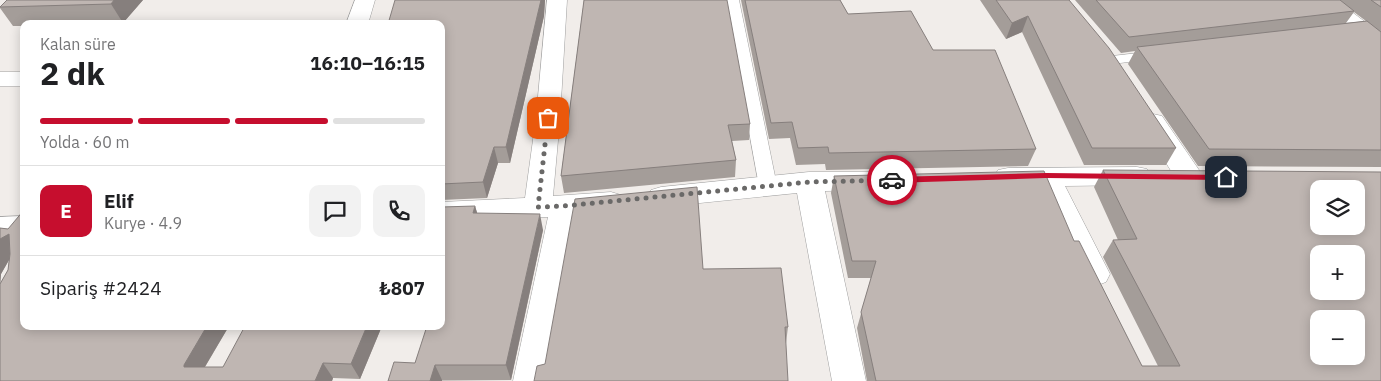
<!DOCTYPE html>
<html lang="tr">
<head>
<meta charset="utf-8">
<style>
	:root { --surface:#fff; --page:#f2f2f2; --text:#202124; --muted:#757577; --line:#e0e0e0; --accent:#c60e2e }
	body { margin:0; font-family:"IBM Plex Sans",sans-serif; background:var(--page); color:var(--text); height:100vh; display:flex; flex-direction:column; font-size:19px; white-space:nowrap }
	* { box-sizing:border-box; margin:0 }
	p { font-size:16px; color:var(--muted) }
	.icon { flex:none; width:28px; height:28px; fill:none; stroke:currentColor; stroke-width:2; stroke-linecap:round; stroke-linejoin:round }
	.map { position:relative; flex:1; overflow:hidden }
	.side { position:absolute; left:20px; top:20px; width:425px; height:310px; display:flex; flex-direction:column; background:var(--surface); border-radius:10px; box-shadow:0 2px 12px #0003 }
	.side>* { flex:none }
	.controls { position:absolute; left:1310px; top:180px; display:grid; gap:10px }
	.controls a { display:grid; place-items:center; width:55px; height:55px; border-radius:10px; background:var(--surface); box-shadow:0 2px 12px #0003; font-size:25px }
	.pin { position:absolute; display:grid; place-items:center; width:42px; height:42px; color:#fff; margin:-21px; border-radius:10px; box-shadow:0 2px 8px #0006 }
	.courier { position:absolute; display:grid; place-items:center; width:50px; height:50px; margin:-25px; border:4px solid #c60e2e; border-radius:50%; background:#fff; color:#222; box-shadow:0 1px 6px #0007 }
	.head em { font-style:normal; font-weight:700 }
	.head div { display:flex; flex-direction:column-reverse }
	.head { display:flex; align-items:center; justify-content:space-between; height:85px; padding:0 20px }
	h1 { font-size:32px; font-weight:700; line-height:38px }
	.bar { display:grid; grid-template-columns:repeat(4,1fr); gap:8px 5px; align-content:center; height:60px; padding:0 20px }
	.bar i { height:6px; border-radius:4px; background:var(--line) }
	.bar .current { background:var(--accent) }
	.bar p { grid-column:span 4 }
	.line { display:flex; align-items:center; gap:12px; padding:0 20px; border-top:1px solid var(--line) }
	.line div { flex:1 }
	.round { display:grid; place-items:center; flex:none; width:52px; height:52px; border-radius:10px; background:var(--page) }
	.map>svg:first-child { display:block }
</style>
</head>
<body>
<div class="map">
<svg width="1381" height="381" viewBox="0 0 1381 381">
	<rect width="100%" height="100%" fill="#f1edea"/>
	<g fill="none" stroke-linecap="round" stroke-linejoin="round">
		<g stroke="#9f9f9f" stroke-width="1">
			<g id="service">
				<path d="M 725,0 L 739,0 L 777,186 L 774,190 L 768,192 L 762,190 L 759,186 Z"/>
				<path d="M 1156,51 L 1161,52 L 1163,55 L 1161,58 L 1112,64 L 1107,63 L 1105,60 L 1107,57 L 1112,56 Z"/>
			</g>
		</g>
		<g stroke="#9f9f9f" stroke-width="1">
			<g id="minor">
				<path d="M 355,0 L 375,0 L 368,24 L 346,24 Z"/>
				<path d="M 547,0 L 567,0 L 560,118 L 553,196 L 611,192 L 621,195 L 625,202 L 621,209 L 611,212 L 576,215 L 547,381 L 513,381 L 548,217 L 441,222 L 441,202 L 525,198 L 536,118 Z"/>
				<rect x="0" y="72" width="24" height="14"/>
				<path d="M 1153,114 L 1162,116 L 1199,170 L 1203,177 L 1199,184 L 1189,186 L 1179,184 L 1141,122 L 1144,116 Z"/>
				<path d="M 1137,167 L 1147,169 L 1150,176 L 1147,183 L 1137,185 L 1065,186 L 1110,274 L 1106,282 L 1095,286 L 1084,282 L 1037,186 L 1008,186 L 998,184 L 994,177 L 998,170 L 1008,168 Z"/>
				<path d="M 809,172 L 870,172 L 880,174 L 884,181 L 880,188 L 870,190 L 825,191 L 866,381 L 832,381 L 797,193 L 661,207 L 651,204 L 647,197 L 651,190 L 661,187 Z"/>
				<path d="M 24,216 L 24,238 L 0,239 L 0,217 Z"/>
			</g>
		</g>
		<g stroke="#9f9f9f" stroke-width="1">
			<path id="tertiary" d="M 1313,0 L 1336,0 L 1381,34 L 1381,52 L 1373,50 Z"/>
		</g>
		<use href="#service" fill="#fff" fill-rule="evenodd"/>
		<use href="#minor" fill="#fff" fill-rule="evenodd"/>
		<use href="#tertiary" fill="#fff" fill-rule="evenodd"/>
	</g>
	<g fill="#a49d99" fill-rule="evenodd">
		<path d="M 143,0 L 123,23 L 24,24 L 24,26 L 13,26 L 0,8 L 0,6 Z"/>
		<path d="M 395,0 L 545,0 L 544,16 L 510,163 L 498,163 L 487,198 L 441,200 L 441,24 Z"/>
		<path d="M 584,0 L 750,124 L 749,140 L 732,141 L 736,160 L 735,177 L 564,193 L 561,176 Z"/>
		<path d="M 741,0 L 840,0 L 848,14 L 933,50 L 1036,149 L 1028,166 L 826,170 L 825,164 L 796,165 L 790,138 L 769,139 Z"/>
		<path d="M 980,0 L 1069,0 L 1176,148 L 1166,165 L 1084,165 L 1022,32 L 1006,39 Z"/>
		<path d="M 1075,0 L 1381,0 L 1381,167 L 1198,166 L 1128,64 L 1135,51 L 1121,53 ZM 1354,12 L 1366,21 L 1346,23 Z"/>
		<path d="M 1103,170 L 1381,381 L 867,381 L 857,328 L 871,278 L 848,278 L 831,193 L 834,176 L 1074,241 L 1142,366 L 1158,366 L 1103,257 L 1113,240 L 1118,240 L 1094,187 Z"/>
		<path d="M 475,206 L 477,213 L 543,230 L 511,380 L 388,381 L 415,363 Z"/>
		<path d="M 0,228 L 8,229 L 24,326 L 229,326 L 205,367 L 223,367 L 382,326 L 360,379 L 333,378 L 332,381 L 0,381 ZM 9,260 L 8,270 L 0,284 L 1,274 Z"/>
		<path d="M 703,269 L 788,327 L 786,343 L 545,364 Z"/>
	</g>
	<g fill="#867f7d">
		<path d="M 114,0 L 143,0 L 123,23 L 111,4 Z"/>
		<path d="M 541,0 L 545,0 L 544,16 L 510,163 L 506,147 Z"/>
		<path d="M 1028,16 L 1022,32 L 1006,39 L 1012,23 Z"/>
		<path d="M 494,147 L 498,163 L 487,198 L 483,182 Z"/>
		<path d="M 475,206 L 480,222 L 473,213 Z"/>
		<path d="M 540,214 L 543,230 L 511,380 L 506,365 Z"/>
		<path d="M 9,234 L 24,250 L 9,260 L 1,274 L 0,287 L 0,239 Z"/>
		<path d="M 207,326 L 229,326 L 197,380 L 184,367 L 184,365 Z"/>
		<path d="M 367,326 L 382,326 L 360,379 L 351,364 Z"/>
		<path d="M 323,363 L 333,378 L 332,381 L 315,381 Z"/>
		<path d="M 435,365 L 442,380 L 442,381 L 430,381 Z"/>
	</g>
	<g fill="#bfb6b2" stroke="#867f7d" fill-rule="evenodd">
		<path d="M 7,0 L 114,0 L 111,4 L 0,7 Z"/>
		<path d="M 395,0 L 541,0 L 506,147 L 494,147 L 483,182 L 441,184 L 441,24 L 388,24 Z"/>
		<path d="M 584,0 L 727,0 L 750,124 L 728,125 L 736,160 L 561,176 Z"/>
		<path d="M 745,0 L 840,0 L 848,14 L 911,11 L 933,50 L 995,50 L 1036,149 L 829,153 L 828,147 L 798,148 L 792,122 L 771,123 Z"/>
		<path d="M 996,0 L 1069,0 L 1109,48 L 1176,148 L 1092,148 L 1028,16 L 1012,23 Z"/>
		<path d="M 1096,0 L 1340,0 L 1354,11 L 1129,37 Z"/>
		<path d="M 1371,0 L 1381,0 L 1381,7 Z"/>
		<path d="M 1367,21 L 1381,32 L 1381,150 L 1209,149 L 1137,47 Z"/>
		<path d="M 1103,170 L 1381,172 L 1381,381 L 876,381 L 861,312 L 876,261 L 852,261 L 834,176 L 1044,171 L 1074,241 L 1079,241 L 1142,366 L 1180,366 L 1113,240 L 1137,239 ZM 1319,189 L 1356,189 L 1356,226 L 1319,226 ZM 1319,254 L 1356,254 L 1356,291 L 1319,291 ZM 1319,319 L 1356,319 L 1356,356 L 1319,356 Z"/>
		<path d="M 697,187 L 703,269 L 781,268 L 788,327 L 785,327 L 788,381 L 534,381 L 537,366 L 545,364 L 575,199 Z"/>
		<path d="M 475,206 L 473,213 L 540,214 L 506,365 L 435,365 L 430,381 L 388,381 L 394,362 L 415,363 L 427,326 L 441,326 L 441,207 Z"/>
		<path d="M 24,210 L 24,326 L 207,326 L 184,365 L 184,367 L 223,367 L 245,326 L 367,326 L 351,364 L 323,363 L 315,381 L 0,381 L 0,284 L 8,270 L 10,254 L 9,234 L 0,239 L 0,228 L 8,229 Z"/>
	</g>
	<path fill="#c60e2e" d="M 1046,173 L 1226,175 L 1230,177 L 1226,180 L 1046,178 L 892,183 L 888,180 L 892,177 Z"/>
	<g fill="none" stroke-linecap="round" stroke-linejoin="round">
		<path stroke="#6a6968" stroke-width="5" stroke-dasharray="0 9" d="M 548,118 L 538,207 L 564,206 L 809,182 L 892,180"/>
	</g>
</svg>
<div class="controls">
<a><svg class="icon" aria-label="layers" viewBox="0 0 24 24"><path d="M12 4l9 5-9 5-9-5zM3 14l9 5 9-5"/></svg></a>
<a>+</a>
<a>−</a>
</div>
<div class="pin" style="left:548px;top:118px;background:#ea580c"><svg class="icon" aria-label="bag" viewBox="0 0 24 24"><path d="M5 8h14l-1 12H6zM9 8a3 3 0 0 1 6 0"/></svg></div>
<div class="pin" style="left:1226px;top:177px;background:#1f2937"><svg class="icon" aria-label="home" viewBox="0 0 24 24"><path d="M3 11l9-7 9 7M6 9v11h12V9"/></svg></div>
<div class="courier" style="left:892px;top:180px"><svg class="icon" aria-label="car" viewBox="0 0 24 24"><path d="M5 17H2v-5l4-1 3-4h7l3 4 3 1v5h-3M9 17h6M6 11h13"/><circle cx="7" cy="17" r="2"/><circle cx="17" cy="17" r="2"/></svg></div>
<section class="side">
<div class="head"><div><h1>2 dk</h1><p>Kalan süre</p></div><em>16:10–16:15</em></div>
<div class="bar"><i class="current"></i><i class="current"></i><i class="current"></i><i></i><p>Yolda · 60 m</p></div>
<div class="line" style="height:90px"><b class="round" style="background:var(--accent);color:#fff">E</b><div><b>Elif</b><p>Kurye · 4.9</p></div><a class="round"><svg class="icon" aria-label="chat" viewBox="0 0 24 24"><path d="M4 5h16v11H9l-5 4z"/></svg></a><a class="round"><svg class="icon" aria-label="phone" viewBox="0 0 24 24"><path d="M5 4h4l2 5-3 2q2 4 5 5l2-3 5 2v4C11 20 4 13 5 4z"/></svg></a></div>
<div class="line" style="height:65px"><div>Sipariş #2424</div><b>₺807</b></div>
</section>
</div>
</body>
</html>
